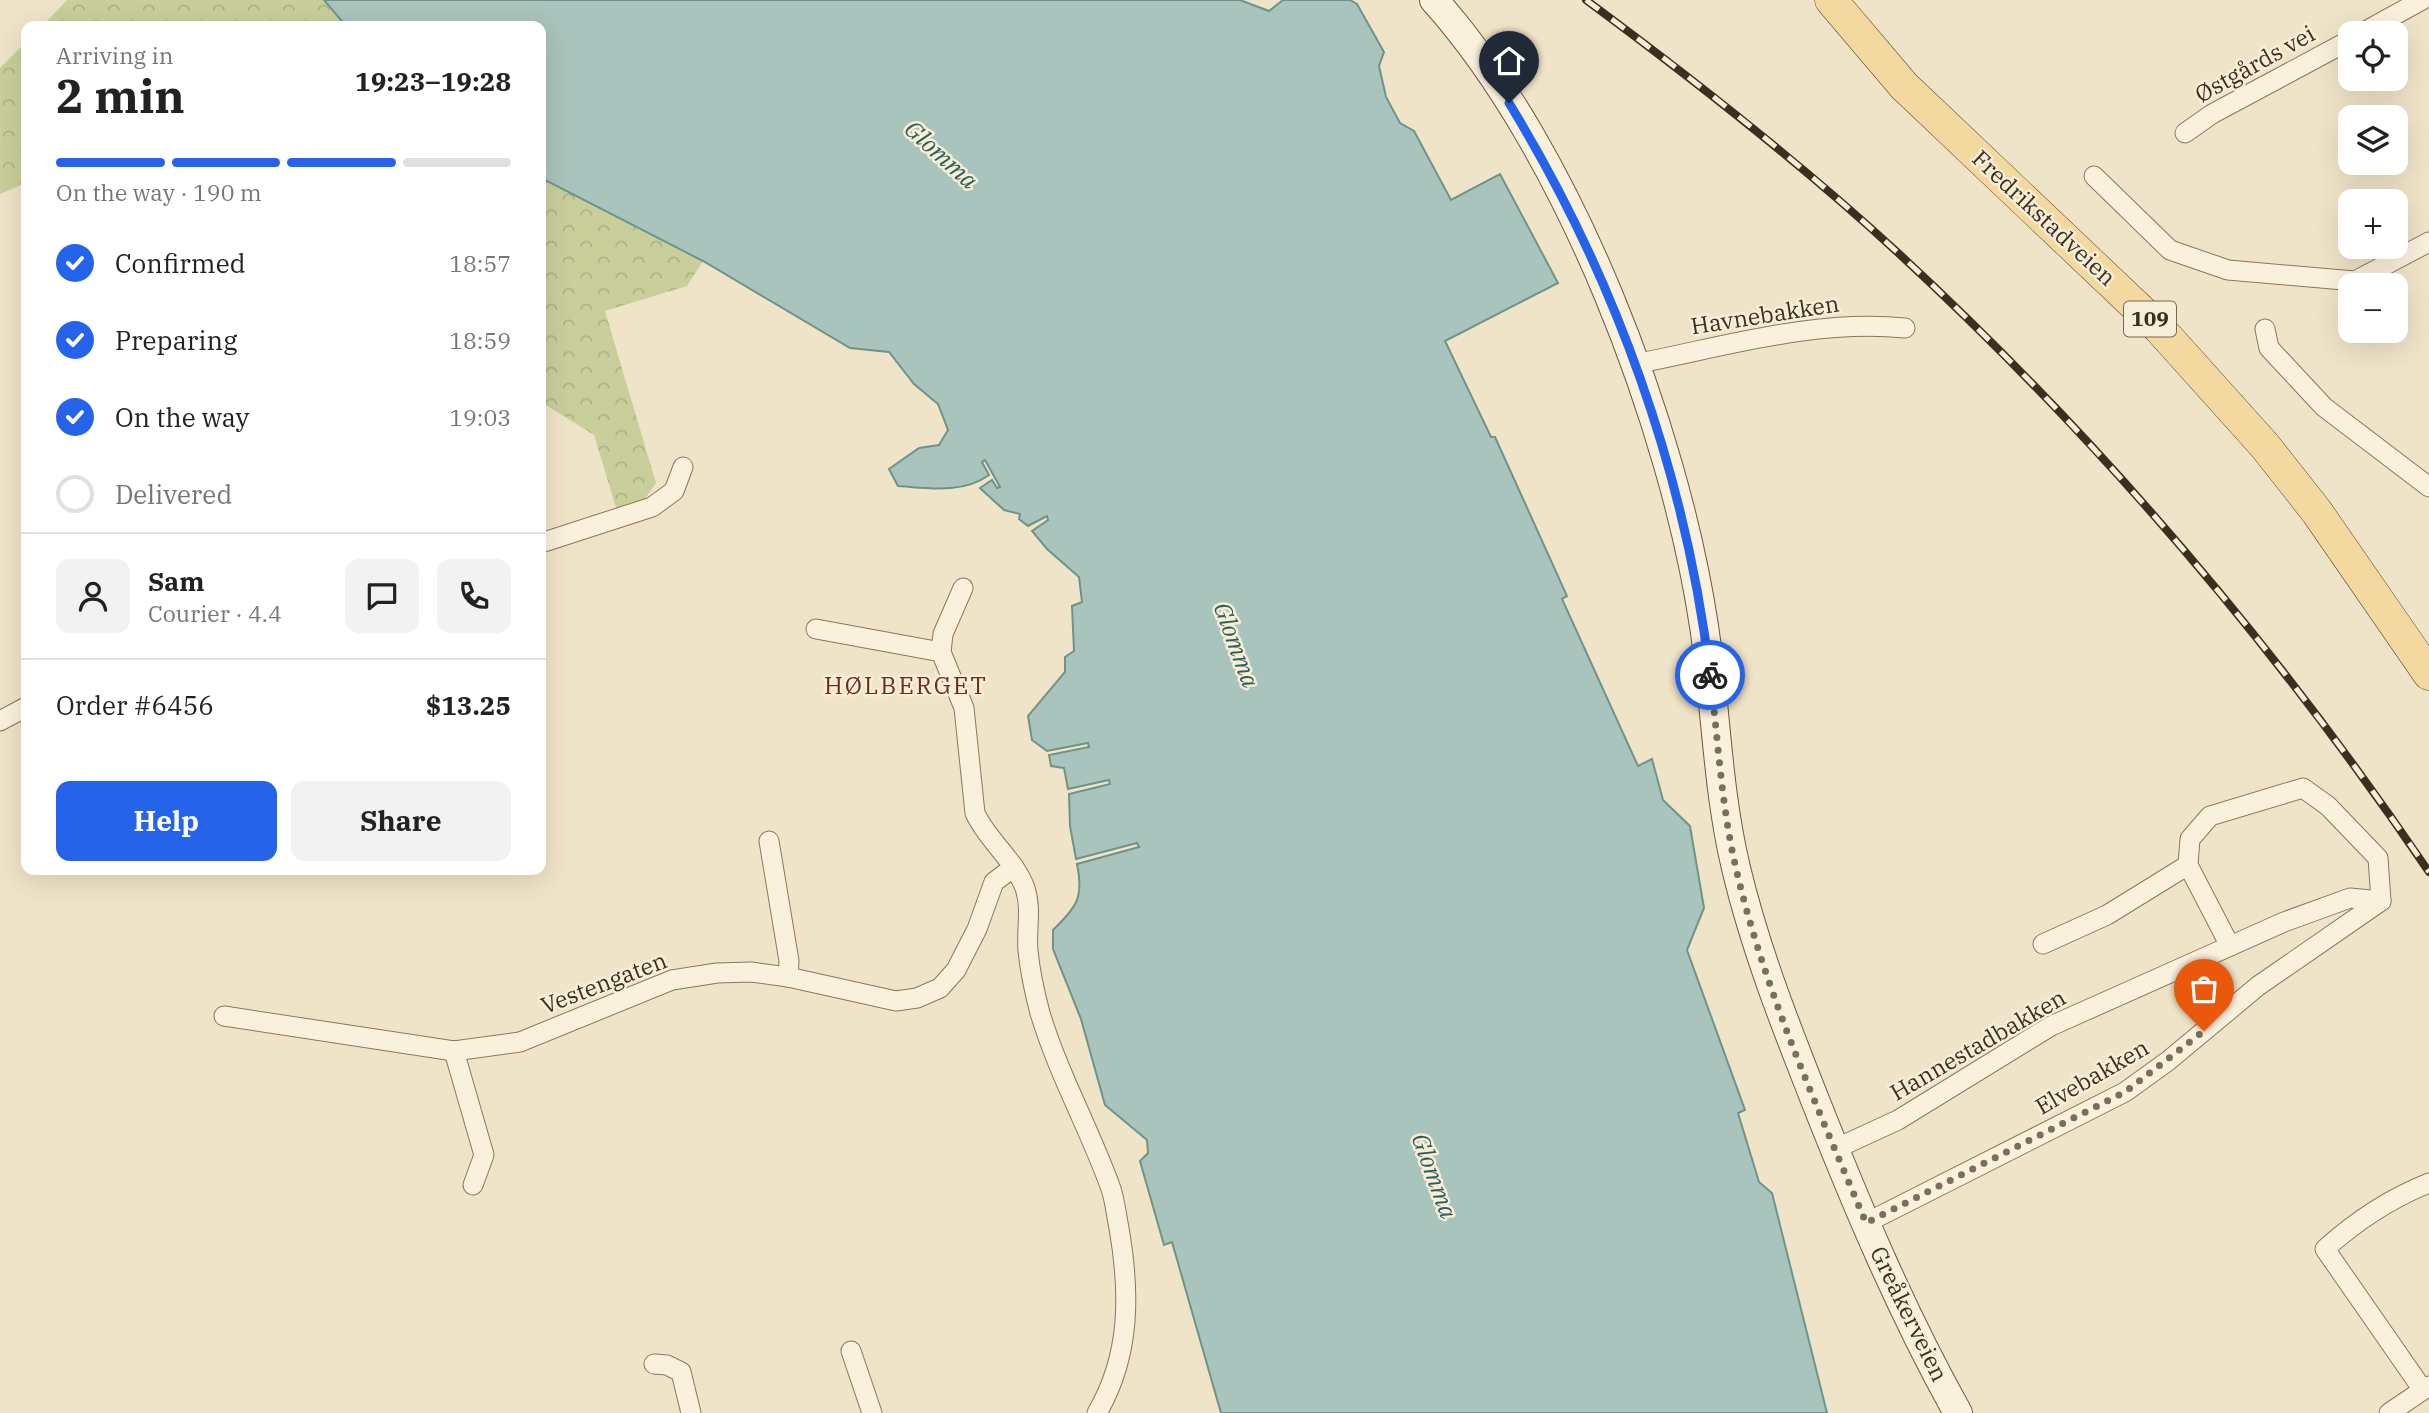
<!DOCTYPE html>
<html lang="en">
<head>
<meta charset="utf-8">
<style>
	:root { --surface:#fff; --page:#f2f2f2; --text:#222; --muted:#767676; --line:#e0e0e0; --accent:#2563eb }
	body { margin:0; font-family:"IBM Plex Serif",serif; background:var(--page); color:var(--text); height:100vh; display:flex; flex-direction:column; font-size:26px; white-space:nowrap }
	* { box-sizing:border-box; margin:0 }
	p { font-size:23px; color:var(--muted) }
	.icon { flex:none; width:38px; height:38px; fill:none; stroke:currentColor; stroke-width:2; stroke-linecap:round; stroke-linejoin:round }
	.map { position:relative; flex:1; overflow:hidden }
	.side { position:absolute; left:21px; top:21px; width:525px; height:854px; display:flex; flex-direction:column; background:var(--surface); border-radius:14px; box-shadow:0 7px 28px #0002 }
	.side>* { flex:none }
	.controls { position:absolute; left:2338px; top:21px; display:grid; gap:14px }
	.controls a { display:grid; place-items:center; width:70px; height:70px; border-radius:14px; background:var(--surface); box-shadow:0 7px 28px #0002; font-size:35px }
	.pin { position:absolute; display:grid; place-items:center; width:60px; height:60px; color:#fff; margin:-72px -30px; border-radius:50% 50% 50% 0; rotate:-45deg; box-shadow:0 0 7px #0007 }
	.pin .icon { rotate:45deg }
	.courier { position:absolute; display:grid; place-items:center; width:70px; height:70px; margin:-35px; border:5px solid #2563eb; border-radius:50%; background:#fff; color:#222; box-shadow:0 2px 9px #0007 }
	.headline em { font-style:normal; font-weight:800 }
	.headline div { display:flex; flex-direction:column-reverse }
	.headline { display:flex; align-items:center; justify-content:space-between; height:119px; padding:0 35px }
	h1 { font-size:46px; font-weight:800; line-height:52px }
	.bar { display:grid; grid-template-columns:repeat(4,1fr); gap:10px 7px; align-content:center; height:84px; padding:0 35px }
	.bar i { height:9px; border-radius:5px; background:var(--line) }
	.bar .active { background:var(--accent) }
	.bar p { grid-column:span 4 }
	.line { display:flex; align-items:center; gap:18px; padding:0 35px; border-top:2px solid var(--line) }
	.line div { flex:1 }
	.round { display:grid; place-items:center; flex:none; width:74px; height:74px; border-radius:14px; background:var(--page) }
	ol { padding:0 35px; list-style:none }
	li { display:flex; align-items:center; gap:21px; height:77px }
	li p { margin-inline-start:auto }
	li .icon { padding:7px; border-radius:50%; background:var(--accent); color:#fff; stroke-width:4 }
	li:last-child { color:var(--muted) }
	li i { width:38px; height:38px; border:4px solid var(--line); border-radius:50% }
	.primary-button { display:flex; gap:14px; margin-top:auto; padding:14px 35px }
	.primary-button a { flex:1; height:80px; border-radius:14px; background:var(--accent); color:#fff; font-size:28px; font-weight:800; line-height:80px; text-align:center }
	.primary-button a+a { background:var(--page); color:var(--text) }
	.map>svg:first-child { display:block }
</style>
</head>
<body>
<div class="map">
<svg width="2429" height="1413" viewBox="0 0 2429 1413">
	<defs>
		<pattern id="forest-crowns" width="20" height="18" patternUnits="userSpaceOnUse" patternTransform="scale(1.75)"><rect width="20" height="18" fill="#c9cf9b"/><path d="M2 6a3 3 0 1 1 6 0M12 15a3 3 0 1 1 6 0" fill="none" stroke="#aeb285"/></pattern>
	</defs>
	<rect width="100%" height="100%" fill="#f0e4c8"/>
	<g fill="url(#forest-crowns)">
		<path d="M 67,0 L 324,0 L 346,26 L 42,26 Z"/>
		<path d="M 26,42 L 26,183 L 0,194 L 0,68 Z"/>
		<path d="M 541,178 L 703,261 L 687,286 L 605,311 L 656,483 L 642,503 L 617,511 L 594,435 L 541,402 Z"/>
	</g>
	<path fill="#a9c4bc" stroke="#6f938a" stroke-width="2" d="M 324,0 L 1240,0 L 1269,11 L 1283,0 L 1350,0 L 1357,4 L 1384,52 L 1379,66 L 1386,97 L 1400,123 L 1414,131 L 1451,200 L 1500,174 L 1558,283 L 1445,341 L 1491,437 L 1495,437 L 1567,596 L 1562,599 L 1638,766 L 1652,759 L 1663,800 L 1690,826 L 1704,908 L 1687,950 L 1745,1110 L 1738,1113 L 1759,1182 L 1772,1193 L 1827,1413 L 1221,1413 L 1172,1242 L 1164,1245 L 1140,1161 L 1148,1153 L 1147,1140 L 1105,1105 L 1081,1019 L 1053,949 L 1053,930 C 1077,907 1084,897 1077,864 L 1139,847 L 1137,843 L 1076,859 L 1070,826 L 1069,794 L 1110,784 L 1109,780 L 1068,789 L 1064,768 L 1051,766 L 1049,755 L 1089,747 L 1088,743 L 1047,751 L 1032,740 L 1028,716 L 1065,672 L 1065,657 L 1074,651 L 1072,606 L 1082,602 L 1079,577 L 1047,549 L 1032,531 L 1048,520 L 1047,516 L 1028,526 L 1019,519 L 1020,514 L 1004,510 L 980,488 L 992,480 L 997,488 L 1000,487 L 985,460 L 982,462 L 989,475 C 963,494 928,488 898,486 L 889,469 L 919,448 L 939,445 L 948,430 L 938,404 L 914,384 L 889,352 L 850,348 L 703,261 L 541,178 L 541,26 L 346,26 Z"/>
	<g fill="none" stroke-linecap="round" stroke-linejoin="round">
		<g stroke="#8d765c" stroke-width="21">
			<g id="minor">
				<path d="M 2362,33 L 2422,0"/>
				<path d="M 2185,133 L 2212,114 L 2350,40"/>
				<path d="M 2094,176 L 2170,250 L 2228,270 L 2355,281 L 2429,242"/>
				<path d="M 2265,329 L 2269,348 L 2324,407 L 2429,487"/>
				<path d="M 1634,364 C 1724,347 1813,319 1905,328"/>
				<path d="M 541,543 L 652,507 L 674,491 L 683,467"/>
				<path d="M 963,588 L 943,634 L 941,652 L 964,708 L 975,813 C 987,840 1014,859 1025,888 C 1032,909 1026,929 1028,951 C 1030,971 1035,994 1040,1013 C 1058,1073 1089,1128 1110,1186 C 1115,1199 1116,1214 1119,1228 C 1130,1292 1131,1355 1097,1413"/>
				<path d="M 816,629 L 941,652"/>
				<path d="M 0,721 L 26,707"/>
				<path d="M 769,841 L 789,961 L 788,977"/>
				<path d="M 2043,944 L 2107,915 L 2188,865"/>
				<path d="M 224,1016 L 454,1051 L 520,1042 L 672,980 L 717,973 L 751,972 L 788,977 L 896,1001 L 917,998 L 940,988 L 956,970 L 977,929 L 994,882 L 1014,867"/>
				<path d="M 454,1051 L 484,1155 L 473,1185"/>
				<path d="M 1835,1149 L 1898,1120 L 2051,1026 L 2284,922 L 2350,898 L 2381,901"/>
				<path d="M 1866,1223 L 2125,1092 L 2168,1061 L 2258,986 L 2381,901 L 2378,858 L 2328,806 L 2303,788 L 2210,816 L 2190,839 L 2188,865 L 2230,946"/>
				<path d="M 851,1351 L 872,1413"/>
				<path d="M 654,1364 L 667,1365 L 681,1372 L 691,1413"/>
				<path d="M 2423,1390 L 2325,1249 C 2355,1222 2391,1198 2429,1183"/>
				<path d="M 2389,1413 L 2429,1386"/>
			</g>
		</g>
		<g stroke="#6f573f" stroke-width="30">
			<path id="secondary" d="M 1434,0 C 1569,150 1674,427 1704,626 C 1716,706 1717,789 1736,868 C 1755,948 1785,1024 1815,1100 C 1857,1206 1902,1313 1958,1413"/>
		</g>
		<g stroke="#5b4430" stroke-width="33">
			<path id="primary" d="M 1831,0 L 1904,86 L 2159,328 L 2265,446 L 2317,512 L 2429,674"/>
		</g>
		<use href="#minor" stroke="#faf1dc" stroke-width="19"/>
		<use href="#secondary" stroke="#faf1dc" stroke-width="28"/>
		<use href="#primary" stroke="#f3d9a0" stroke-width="32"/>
		<g stroke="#3d2e20" stroke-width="8">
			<path id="rail" d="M 1586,0 C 1693,79 1798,161 1896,251 C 2097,436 2275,645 2429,872"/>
		</g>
		<use href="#rail" stroke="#f7eed8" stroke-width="5" stroke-dasharray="16" stroke-linecap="butt"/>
	</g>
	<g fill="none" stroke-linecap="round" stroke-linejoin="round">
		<path stroke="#7c6e5b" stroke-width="7" stroke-dasharray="0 12.6" d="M 1710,675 C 1718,738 1721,802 1735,864 C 1763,988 1817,1106 1866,1223 L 2125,1092 L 2204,1031"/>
		<path stroke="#2563eb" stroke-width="9" d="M 1509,103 C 1615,276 1686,474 1710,675"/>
	</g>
	<g text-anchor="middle" stroke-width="5" stroke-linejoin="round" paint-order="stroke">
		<rect fill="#f7eed8" stroke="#756857" stroke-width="2" x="2124" y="301.5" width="52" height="35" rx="5"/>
		<g font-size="21" font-weight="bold" fill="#3d2e20">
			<text x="2150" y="326">109</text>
		</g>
		<g font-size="23" fill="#3d2e20" stroke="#f7eed8">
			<text transform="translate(2255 64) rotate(-29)" y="8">Østgårds vei</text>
			<text transform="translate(2044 218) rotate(43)" y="8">Fredrikstadveien</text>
			<text transform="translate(1765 315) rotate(-9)" y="8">Havnebakken</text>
			<text transform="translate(604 983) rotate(-21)" y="8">Vestengaten</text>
			<text transform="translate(1978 1045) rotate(-30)" y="8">Hannestadbakken</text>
			<text transform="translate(2092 1077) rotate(-30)" y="8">Elvebakken</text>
			<text transform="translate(1909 1314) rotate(64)" y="8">Greåkerveien</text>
		</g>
		<g font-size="24" font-style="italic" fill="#2f5d5a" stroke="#f7eed8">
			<text transform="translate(941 155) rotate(42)" y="8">Glomma</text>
			<text transform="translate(1236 645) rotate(70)" y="8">Glomma</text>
			<text transform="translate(1434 1176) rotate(70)" y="8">Glomma</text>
		</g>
		<g font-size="24" letter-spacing="2" fill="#6b2e1e" stroke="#f7eed8">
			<text x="906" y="694">HØLBERGET</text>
		</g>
	</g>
</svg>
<div class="controls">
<a><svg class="icon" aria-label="locate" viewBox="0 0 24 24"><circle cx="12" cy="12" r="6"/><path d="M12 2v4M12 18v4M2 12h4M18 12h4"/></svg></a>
<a><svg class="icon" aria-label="layers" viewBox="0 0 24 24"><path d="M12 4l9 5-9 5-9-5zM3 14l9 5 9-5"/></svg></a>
<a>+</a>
<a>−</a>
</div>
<div class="pin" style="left:2204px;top:1031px;background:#ea580c"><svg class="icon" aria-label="bag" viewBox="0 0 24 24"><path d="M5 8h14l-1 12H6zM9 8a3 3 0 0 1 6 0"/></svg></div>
<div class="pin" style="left:1509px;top:103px;background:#1f2937"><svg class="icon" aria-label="home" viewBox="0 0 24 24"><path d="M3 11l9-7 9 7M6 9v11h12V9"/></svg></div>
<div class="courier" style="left:1710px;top:675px"><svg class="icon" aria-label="bike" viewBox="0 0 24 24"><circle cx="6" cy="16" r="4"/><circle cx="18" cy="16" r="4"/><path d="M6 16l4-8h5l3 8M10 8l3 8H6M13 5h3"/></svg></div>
<section class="side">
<div class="headline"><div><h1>2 min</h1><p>Arriving in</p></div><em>19:23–19:28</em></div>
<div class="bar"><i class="active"></i><i class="active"></i><i class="active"></i><i></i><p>On the way · 190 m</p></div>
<ol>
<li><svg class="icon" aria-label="check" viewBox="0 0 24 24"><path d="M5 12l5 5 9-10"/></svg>Confirmed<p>18:57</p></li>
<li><svg class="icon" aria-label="check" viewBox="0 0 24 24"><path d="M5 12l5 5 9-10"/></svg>Preparing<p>18:59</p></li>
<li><svg class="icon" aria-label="check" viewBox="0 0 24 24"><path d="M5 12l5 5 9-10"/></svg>On the way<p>19:03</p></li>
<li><i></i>Delivered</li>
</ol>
<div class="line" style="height:126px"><a class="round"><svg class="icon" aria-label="person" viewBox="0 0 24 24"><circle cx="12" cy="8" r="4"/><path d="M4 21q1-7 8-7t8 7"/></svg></a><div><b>Sam</b><p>Courier · 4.4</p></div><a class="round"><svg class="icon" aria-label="chat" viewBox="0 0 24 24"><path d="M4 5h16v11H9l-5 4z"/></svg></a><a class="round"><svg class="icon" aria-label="phone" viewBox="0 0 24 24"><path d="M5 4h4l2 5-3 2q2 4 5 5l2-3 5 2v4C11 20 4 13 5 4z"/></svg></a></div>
<div class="line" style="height:91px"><div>Order #6456</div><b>$13.25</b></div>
<div class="primary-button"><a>Help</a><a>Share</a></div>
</section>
</div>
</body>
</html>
